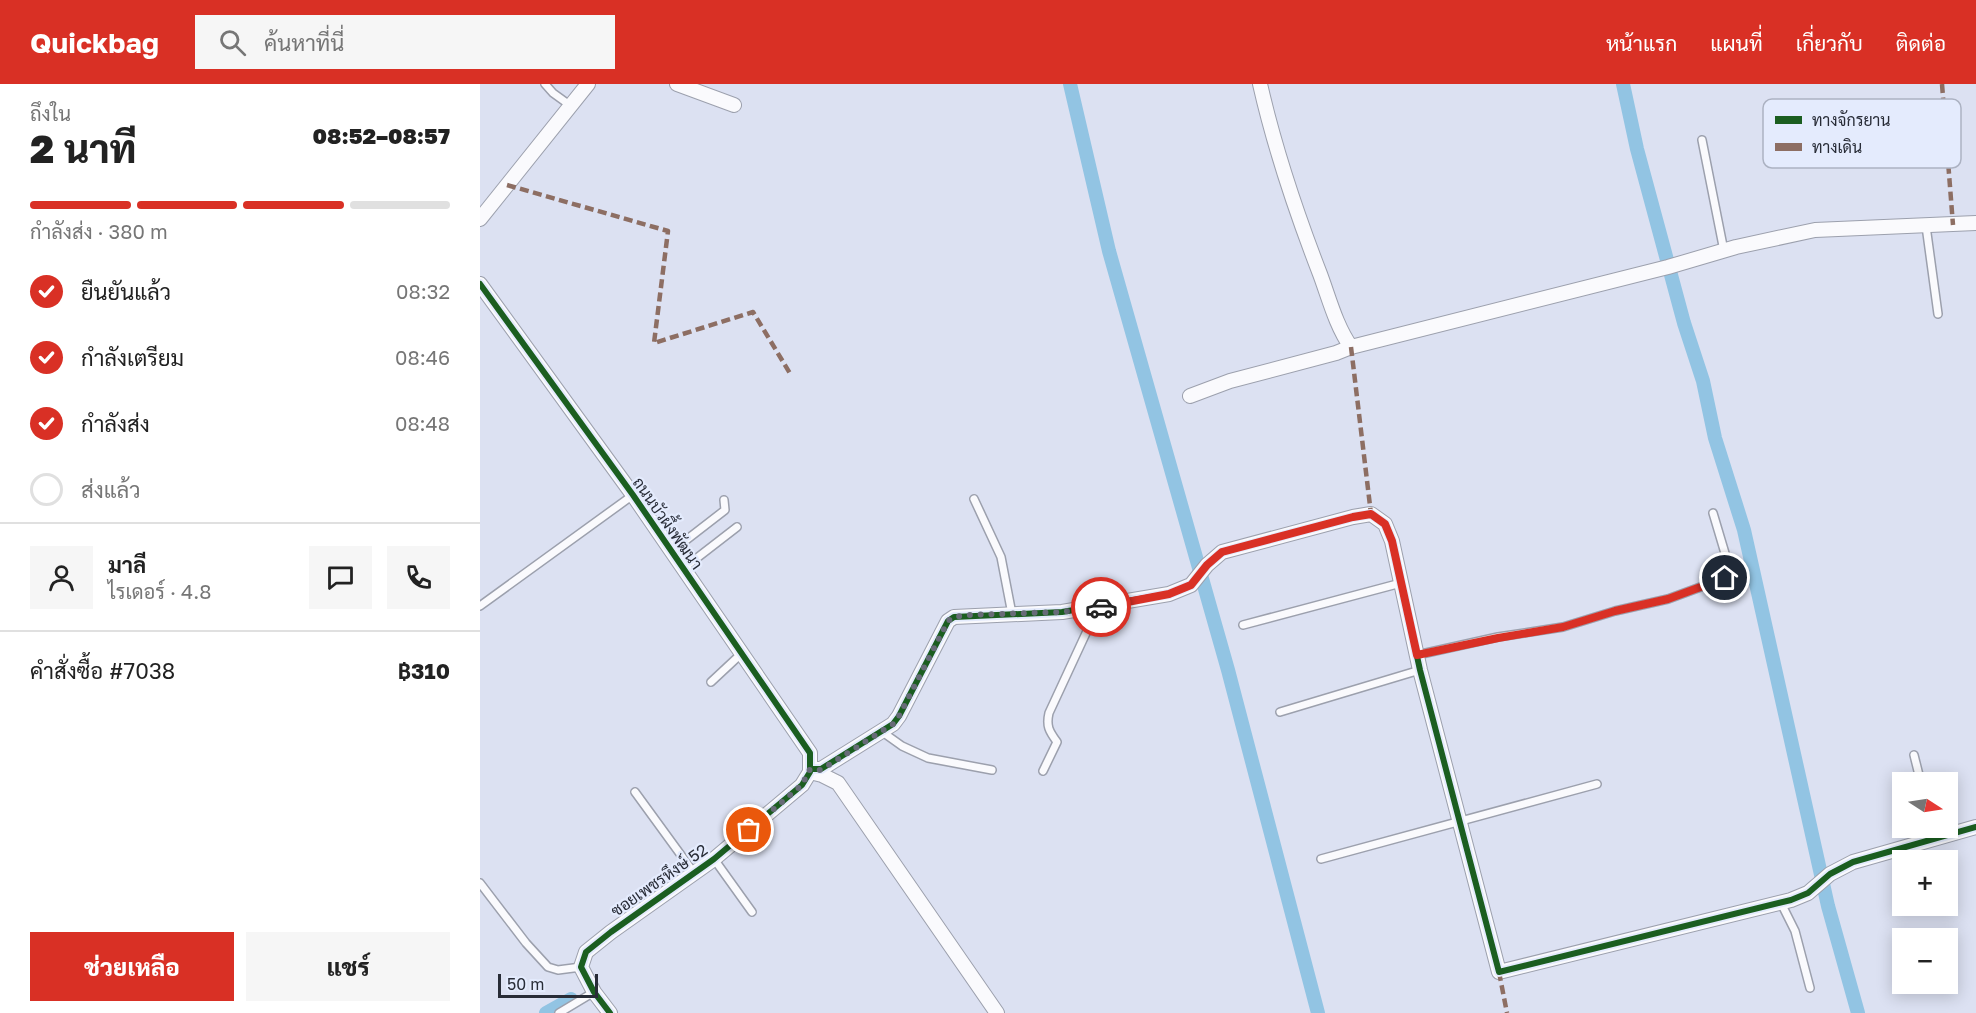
<!DOCTYPE html>
<html lang="th">
<head>
<meta charset="utf-8">
<style>
	:root { --surface:#fff; --page:#f6f6f6; --text:#222; --muted:#767676; --line:#e0e0e0; --accent:#d93025 }
	body { margin:0; font-family:"Golos Text",Sarabun,sans-serif; background:var(--page); color:var(--text); height:100vh; display:flex; flex-direction:column; font-size:22px; white-space:nowrap }
	* { box-sizing:border-box; margin:0 }
	p { font-size:20px; color:var(--muted) }
	.icon { flex:none; width:33px; height:33px; fill:none; stroke:currentColor; stroke-width:2; stroke-linecap:round; stroke-linejoin:round }
	.map { position:relative; flex:1; overflow:hidden }
	.drawer { display:flex; flex-direction:column; background:var(--surface); width:480px }
	.drawer>* { flex:none }
	.needle { width:39px; rotate:102deg }
	.fabs { position:absolute; left:1412px; top:688px; display:grid; gap:12px }
	.fabs a { display:grid; place-items:center; width:66px; height:66px; border-radius:0px; background:var(--surface); box-shadow:0 3px 15px #0003; font-size:30px }
	.scale { position:absolute; left:18px; bottom:15px; width:100px; box-sizing:border-box; padding-left:6px; border:3px solid #282c37; border-top:0; font-size:16px; line-height:21px; white-space:nowrap; color:#282c37; -webkit-text-stroke:4px #e4ebfd; paint-order:stroke }
	.pin { position:absolute; display:grid; place-items:center; width:51px; height:51px; color:#fff; margin:-26px; border:3px solid #fff; border-radius:50%; box-shadow:0 2px 6px #0007 }
	.courier { position:absolute; display:grid; place-items:center; width:60px; height:60px; margin:-30px; border:4px solid #d93025; border-radius:50%; background:#fff; color:#222; box-shadow:0 2px 8px #0007 }
	.summary em { font-style:normal; font-weight:800 }
	.summary div { display:flex; flex-direction:column-reverse }
	.summary { display:flex; align-items:center; justify-content:space-between; height:102px; padding:0 30px }
	h1 { font-size:39px; font-weight:800; line-height:45px }
	.bar { display:grid; grid-template-columns:repeat(4,1fr); gap:9px 6px; align-content:center; height:72px; padding:0 30px }
	.bar i { height:8px; border-radius:4px; background:var(--line) }
	.bar .selected { background:var(--accent) }
	.bar p { grid-column:span 4 }
	.line { display:flex; align-items:center; gap:15px; padding:0 30px; border-top:2px solid var(--line) }
	.line div { flex:1 }
	.round { display:grid; place-items:center; flex:none; width:63px; height:63px; border-radius:0px; background:var(--page) }
	ol { padding:0 30px; list-style:none }
	li { display:flex; align-items:center; gap:18px; height:66px }
	li p { margin-inline-start:auto }
	li .icon { padding:6px; border-radius:50%; background:var(--accent); color:#fff; stroke-width:4 }
	li:last-child { color:var(--muted) }
	li i { width:33px; height:33px; border:3px solid var(--line); border-radius:50% }
	.primary-button { display:flex; gap:12px; margin-top:auto; padding:12px 30px }
	.primary-button a { flex:1; height:69px; border-radius:0px; background:var(--accent); color:#fff; font-size:24px; font-weight:800; line-height:69px; text-align:center }
	.primary-button a+a { background:var(--page); color:var(--text) }
	header { display:flex; align-items:center; gap:36px; box-sizing:border-box; height:84px; padding:0 30px; background:var(--accent); color:#fff }
	header strong { font-size:28px }
	nav { display:flex; gap:33px; margin-inline-start:auto; font-size:21px }
	.search { width:420px; height:54px; background:var(--page); display:flex; align-items:center; gap:15px; box-sizing:border-box; padding:0 21px; border-radius:0px; color:var(--muted); font-size:22px }
	main { display:flex; flex:1; min-height:0 }
	.map>svg:first-child { display:block }
</style>
</head>
<body>
<header>
<strong>Quickbag</strong>
<div class="search"><svg class="icon" aria-label="search" viewBox="0 0 24 24"><circle cx="10" cy="10" r="6"/><path d="M15 15l6 6"/></svg>ค้นหาที่นี่</div>
<nav><a>หน้าแรก</a><a>แผนที่</a><a>เกี่ยวกับ</a><a>ติดต่อ</a></nav>
</header>
<main>
<section class="drawer">
<div class="summary"><div><h1>2 นาที</h1><p>ถึงใน</p></div><em>08:52–08:57</em></div>
<div class="bar"><i class="selected"></i><i class="selected"></i><i class="selected"></i><i></i><p>กำลังส่ง · 380 m</p></div>
<ol>
<li><svg class="icon" aria-label="check" viewBox="0 0 24 24"><path d="M5 12l5 5 9-10"/></svg>ยืนยันแล้ว<p>08:32</p></li>
<li><svg class="icon" aria-label="check" viewBox="0 0 24 24"><path d="M5 12l5 5 9-10"/></svg>กำลังเตรียม<p>08:46</p></li>
<li><svg class="icon" aria-label="check" viewBox="0 0 24 24"><path d="M5 12l5 5 9-10"/></svg>กำลังส่ง<p>08:48</p></li>
<li><i></i>ส่งแล้ว</li>
</ol>
<div class="line" style="height:108px"><a class="round"><svg class="icon" aria-label="person" viewBox="0 0 24 24"><circle cx="12" cy="8" r="4"/><path d="M4 21q1-7 8-7t8 7"/></svg></a><div><b>มาลี</b><p>ไรเดอร์ · 4.8</p></div><a class="round"><svg class="icon" aria-label="chat" viewBox="0 0 24 24"><path d="M4 5h16v11H9l-5 4z"/></svg></a><a class="round"><svg class="icon" aria-label="phone" viewBox="0 0 24 24"><path d="M5 4h4l2 5-3 2q2 4 5 5l2-3 5 2v4C11 20 4 13 5 4z"/></svg></a></div>
<div class="line" style="height:78px"><div>คำสั่งซื้อ #7038</div><b>฿310</b></div>
<div class="primary-button"><a>ช่วยเหลือ</a><a>แชร์</a></div>
</section>
<div class="map">
<svg width="1496" height="929" viewBox="0 0 1496 929">
	<rect width="100%" height="100%" fill="#dce1f2"/>
	<g fill="none" stroke-linecap="round" stroke-linejoin="round">
		<g stroke="#92c4e3" stroke-width="14">
			<path d="M 590,0 L 629,167 L 748,586 L 838,929"/>
			<path d="M 1143,0 L 1157,65 L 1204,239 L 1223,297 L 1235,354 L 1264,446 L 1348,822 L 1378,929"/>
			<path d="M 66,929 L 91,915"/>
		</g>
		<g stroke="#9ca0ad" stroke-width="10">
			<g id="lane">
				<path d="M 65,0 L 73,9 L 91,22"/>
				<path d="M 1222,56 L 1244,167"/>
				<path d="M 1446,142 L 1458,230"/>
				<path d="M 494,415 L 521,473 L 532,530"/>
				<path d="M 192,467 L 245,426 L 244,416"/>
				<path d="M 204,484 L 257,443"/>
				<path d="M 0,522 L 153,411"/>
				<path d="M 763,541 L 921,499"/>
				<path d="M 937,571 L 1018,553 L 1083,543 L 1135,527 L 1188,515 L 1245,494 L 1250,486 L 1233,429"/>
				<path d="M 231,598 L 261,570"/>
				<path d="M 800,628 L 940,586"/>
				<path d="M 401,647 L 422,662 L 448,674 L 512,686"/>
				<path d="M 1434,671 L 1441,699"/>
				<path d="M 563,687 L 577,658 C 569,647 566,642 569,629 L 607,547 L 607,525"/>
				<path d="M 155,708 L 214,789"/>
				<path d="M 1453,744 L 1456,753"/>
				<path d="M 234,775 L 272,828"/>
				<path d="M 841,775 L 1117,700"/>
				<path d="M 0,799 L 46,859 L 68,883 L 78,886 L 101,883"/>
				<path d="M 1301,819 L 1315,847 L 1330,904"/>
				<path d="M 79,929 L 114,908"/>
			</g>
		</g>
		<g stroke="#9ca0ad" stroke-width="16">
			<g id="street">
				<path d="M 197,0 L 254,21"/>
				<path d="M 780,0 C 795,66 816,128 840,190 C 849,214 856,242 871,263"/>
				<path d="M 0,135 L 108,0"/>
				<path d="M 0,200 L 153,411 L 330,669 L 330,688 L 322,701 L 234,775 L 131,848 L 106,868 L 101,883 L 114,908 L 130,929"/>
				<path d="M 710,312 L 750,297 L 856,269 L 871,263 L 1188,183 L 1256,163 L 1335,146 L 1496,139"/>
				<path d="M 330,685 L 341,685 L 413,640 L 419,632 L 468,537 L 474,533 L 582,528 L 689,510 L 711,501 L 727,481 L 742,468 L 873,433 L 891,430 L 905,440 L 912,457 L 940,586 L 1019,888 L 1311,816 L 1328,809 L 1350,790 L 1373,778 L 1496,743"/>
				<path d="M 330,688 L 342,691 L 358,699 L 517,929"/>
			</g>
		</g>
		<use href="#lane" stroke="#fafafd" stroke-width="7"/>
		<use href="#street" stroke="#fafafd" stroke-width="14"/>
		<g stroke="#8d6e63" stroke-width="4.5" stroke-dasharray="9 4.5" stroke-linecap="butt">
			<path d="M 1462,0 L 1473,141"/>
			<path d="M 27,101 L 188,147 L 174,259 L 273,228 L 311,291"/>
			<path d="M 871,263 L 891,430"/>
			<path d="M 1019,888 L 1027,929"/>
		</g>
		<g stroke="#e4ebfd" stroke-width="10">
			<g id="cycleway">
				<path d="M 0,200 L 153,411 L 330,669 L 330,688 L 322,701 L 234,775 L 131,848 L 106,868 L 101,883 L 114,908 L 130,929"/>
				<path d="M 330,685 L 341,685 L 413,640 L 419,632 L 468,537 L 474,533 L 582,528 L 689,510 L 711,501 L 727,481 L 742,468 L 873,433 L 891,430 L 905,440 L 912,457 L 940,586 L 1019,888 L 1311,816 L 1328,809 L 1350,790 L 1373,778 L 1496,743"/>
			</g>
		</g>
		<use href="#cycleway" stroke="#1b5e20" stroke-width="6"/>
	</g>
	<g fill="none" stroke-linecap="round" stroke-linejoin="round">
		<path stroke="#676b78" stroke-width="6" stroke-dasharray="0 10.8" d="M 269,746 L 322,701 L 330,685 L 341,686 L 413,640 L 419,632 L 468,537 L 474,533 L 488,531 L 582,528 L 621,523"/>
		<path stroke="#d93025" stroke-width="8" d="M 621,523 L 689,510 L 711,501 L 727,481 L 742,468 L 873,433 L 891,430 L 905,440 L 912,457 L 937,571 L 1018,554 L 1083,543 L 1135,527 L 1188,515 L 1245,494"/>
	</g>
	<g text-anchor="middle" stroke-width="4.5" stroke-linejoin="round" paint-order="stroke">
		<g font-size="16" fill="#282c37" stroke="#e4ebfd">
			<text transform="translate(188 439) rotate(55)" y="6">ถนนบัวผึ้งพัฒนา</text>
			<text transform="translate(179 796) rotate(-35)" y="6">ซอยเพชรหึงษ์ 52</text>
		</g>
	</g>
	<rect x="1283" y="15" width="198" height="69" rx="9" fill="#e4ebfd" stroke="#acb2c2" stroke-width="1.5"/>
	<rect x="1295" y="32" width="27" height="8" fill="#1b5e20"/>
	<rect x="1295" y="59" width="27" height="8" fill="#8d6e63"/>
	<g font-size="16" fill="#282c37">
		<text x="1332" y="42">ทางจักรยาน</text>
		<text x="1332" y="69">ทางเดิน</text>
	</g>
</svg>
<div class="fabs">
<a><svg class="needle" viewBox="-14 -14 28 28"><path d="M0-13l5 13h-10z" fill="#e53935"/><path d="M0 13l5-13h-10z" fill="#767676"/></svg></a>
<a>+</a>
<a>−</a>
</div>
<div class="scale">50 m</div>
<div class="pin" style="left:269px;top:746px;background:#ea580c"><svg class="icon" aria-label="bag" viewBox="0 0 24 24"><path d="M5 8h14l-1 12H6zM9 8a3 3 0 0 1 6 0"/></svg></div>
<div class="pin" style="left:1245px;top:494px;background:#1f2937"><svg class="icon" aria-label="home" viewBox="0 0 24 24"><path d="M3 11l9-7 9 7M6 9v11h12V9"/></svg></div>
<div class="courier" style="left:621px;top:523px"><svg class="icon" aria-label="car" viewBox="0 0 24 24"><path d="M5 17H2v-5l4-1 3-4h7l3 4 3 1v5h-3M9 17h6M6 11h13"/><circle cx="7" cy="17" r="2"/><circle cx="17" cy="17" r="2"/></svg></div>
</div>
</main>
</body>
</html>
